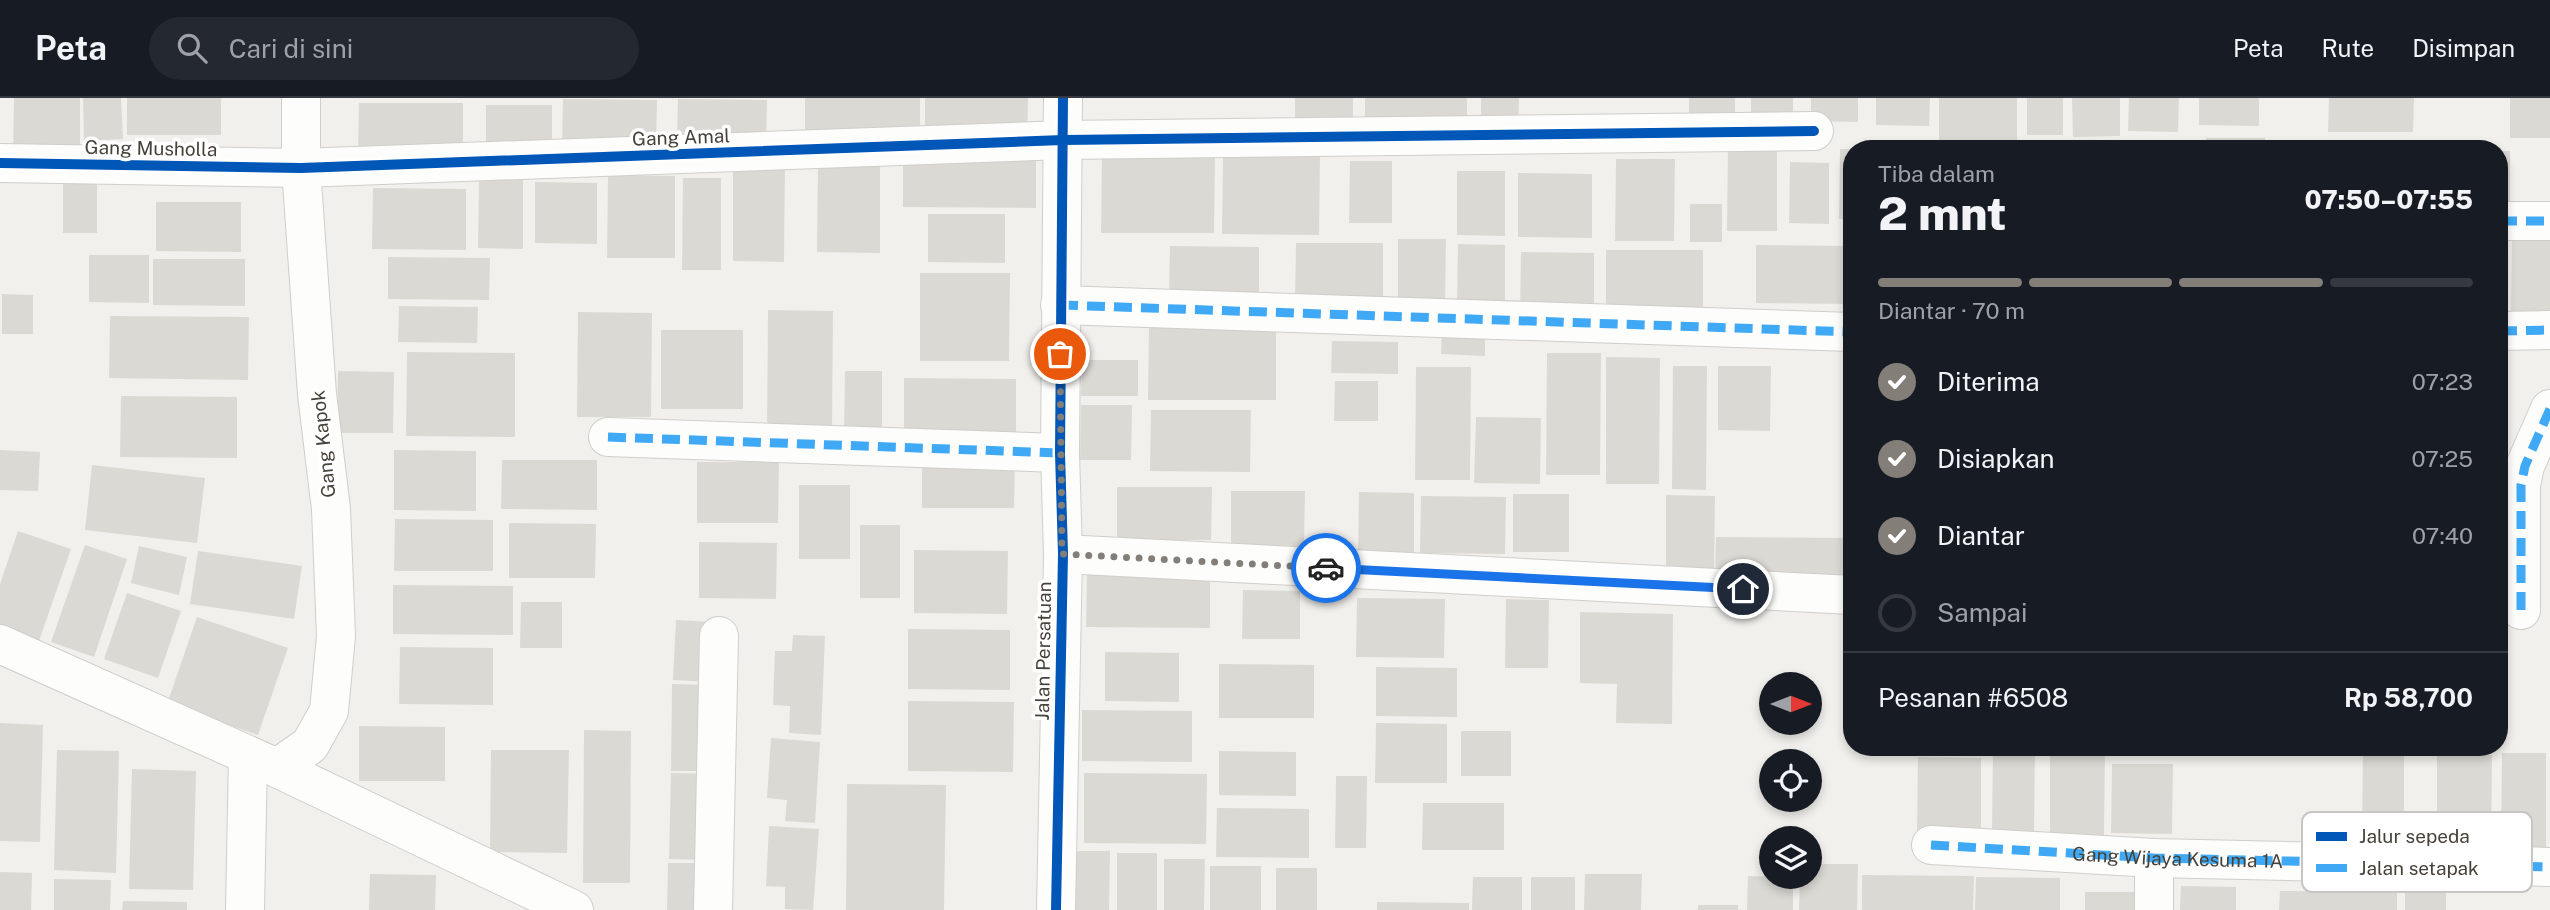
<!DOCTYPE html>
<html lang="id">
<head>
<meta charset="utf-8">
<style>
	:root { --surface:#171b24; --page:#242831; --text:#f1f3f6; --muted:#9ea1a6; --line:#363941; --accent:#837f78 }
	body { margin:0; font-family:"Public Sans",sans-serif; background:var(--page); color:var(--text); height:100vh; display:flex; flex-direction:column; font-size:26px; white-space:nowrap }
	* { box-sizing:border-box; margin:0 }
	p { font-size:23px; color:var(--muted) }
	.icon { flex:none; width:38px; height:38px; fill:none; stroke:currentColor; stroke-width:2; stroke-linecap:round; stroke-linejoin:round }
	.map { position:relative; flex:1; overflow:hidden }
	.panel { position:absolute; left:1843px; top:42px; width:665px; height:616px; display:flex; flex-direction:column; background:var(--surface); border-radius:28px; box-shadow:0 4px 10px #0003 }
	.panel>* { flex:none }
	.needle { width:46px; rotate:90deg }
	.buttons { position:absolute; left:1759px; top:574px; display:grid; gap:14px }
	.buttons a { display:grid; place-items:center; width:63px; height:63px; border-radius:50%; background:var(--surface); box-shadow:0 4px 10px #0003; font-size:35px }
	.pin { position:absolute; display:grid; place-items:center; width:60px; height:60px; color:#fff; margin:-30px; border:4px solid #fff; border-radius:50%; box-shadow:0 2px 7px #0007 }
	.courier { position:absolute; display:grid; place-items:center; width:70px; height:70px; margin:-35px; border:5px solid #1a73e8; border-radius:50%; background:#fff; color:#222; box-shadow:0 2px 9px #0007 }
	.headline em { font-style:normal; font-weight:800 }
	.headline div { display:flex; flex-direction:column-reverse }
	.headline { display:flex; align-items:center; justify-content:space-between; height:119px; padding:0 35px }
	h1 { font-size:46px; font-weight:800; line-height:52px }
	.bar { display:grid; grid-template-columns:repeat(4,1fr); gap:10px 7px; align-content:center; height:84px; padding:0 35px }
	.bar i { height:9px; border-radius:5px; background:var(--line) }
	.bar .active { background:var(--accent) }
	.bar p { grid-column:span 4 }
	.line { display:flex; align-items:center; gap:18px; padding:0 35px; border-top:2px solid var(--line) }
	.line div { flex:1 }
	ol { padding:0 35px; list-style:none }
	li { display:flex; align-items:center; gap:21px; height:77px }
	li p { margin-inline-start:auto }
	li .icon { padding:7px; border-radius:50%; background:var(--accent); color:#fff; stroke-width:4 }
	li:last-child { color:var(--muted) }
	li i { width:38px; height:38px; border:4px solid var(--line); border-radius:50% }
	header { display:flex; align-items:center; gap:42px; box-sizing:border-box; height:98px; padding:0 35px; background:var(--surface); border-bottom:2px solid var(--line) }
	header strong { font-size:33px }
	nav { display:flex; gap:38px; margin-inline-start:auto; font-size:24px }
	.search { width:490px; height:63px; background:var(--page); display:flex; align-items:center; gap:18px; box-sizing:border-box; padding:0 24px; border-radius:38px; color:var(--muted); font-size:26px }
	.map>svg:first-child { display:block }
</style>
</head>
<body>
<header>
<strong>Peta</strong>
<div class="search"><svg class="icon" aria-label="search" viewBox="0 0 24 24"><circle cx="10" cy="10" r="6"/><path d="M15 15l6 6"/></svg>Cari di sini</div>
<nav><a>Peta</a><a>Rute</a><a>Disimpan</a></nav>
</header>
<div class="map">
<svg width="2550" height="812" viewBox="0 0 2550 812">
	<rect width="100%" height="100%" fill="#f2f0ec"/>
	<g fill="#dbd9d4">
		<path d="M 14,0 L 80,0 L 80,57 L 13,56 Z"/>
		<path d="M 83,0 L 121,0 L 123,41 L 84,43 Z"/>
		<rect x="127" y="0" width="94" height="37"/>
		<rect x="805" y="0" width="115" height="46"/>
		<path d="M 925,0 L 1028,0 L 1027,41 L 925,40 Z"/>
		<rect x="1295" y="0" width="58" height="29"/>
		<rect x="1365" y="0" width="102" height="34"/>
		<path d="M 1481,0 L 1519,0 L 1518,32 L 1481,32 Z"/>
		<path d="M 1689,0 L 1735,0 L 1735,21 L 1689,20 Z"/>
		<path d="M 1751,0 L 1793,0 L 1793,27 L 1751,26 Z"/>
		<path d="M 1811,0 L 1858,0 L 1858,24 L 1811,23 Z"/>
		<path d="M 1876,0 L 1930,0 L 1929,28 L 1876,27 Z"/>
		<path d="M 1939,0 L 2017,0 L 2017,43 L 1939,42 Z"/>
		<rect x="2027" y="0" width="36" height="37"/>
		<path d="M 2072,0 L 2120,0 L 2120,38 L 2073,39 Z"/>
		<path d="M 2129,0 L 2179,0 L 2178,34 L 2128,33 Z"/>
		<path d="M 2199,0 L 2259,0 L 2259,28 L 2199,27 Z"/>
		<path d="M 2329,0 L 2414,0 L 2413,34 L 2328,34 Z"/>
		<rect x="2510" y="0" width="40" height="40"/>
		<path d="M 563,1 L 657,2 L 656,50 L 562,49 Z"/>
		<path d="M 678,1 L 767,2 L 766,43 L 677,42 Z"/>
		<path d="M 359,5 L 463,5 L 463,54 L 358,53 Z"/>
		<rect x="486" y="7" width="66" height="43"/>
		<path d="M 1728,39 L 1777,39 L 1777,133 L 1727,133 Z"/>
		<rect x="2206" y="40" width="59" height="11"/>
		<path d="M 2129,42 L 2185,43 L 2185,51 L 2129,51 Z"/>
		<rect x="2036" y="46" width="77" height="5"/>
		<path d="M 1840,51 L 1852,51 L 1852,121 L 1839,121 Z"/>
		<rect x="2499" y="53" width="11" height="51"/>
		<path d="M 1102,58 L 1215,59 L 1214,135 L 1101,135 Z"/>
		<path d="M 1223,58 L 1320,59 L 1319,137 L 1222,136 Z"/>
		<path d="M 1616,61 L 1675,61 L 1674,143 L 1615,143 Z"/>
		<path d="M 903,63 L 1036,63 L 1036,110 L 903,109 Z"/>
		<path d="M 1350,63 L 1392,63 L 1392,125 L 1349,125 Z"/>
		<path d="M 1790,64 L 1829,65 L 1829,126 L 1789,125 Z"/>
		<path d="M 733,66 L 785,67 L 784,164 L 733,163 Z"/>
		<path d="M 818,66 L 880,67 L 880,155 L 817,154 Z"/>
		<path d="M 1457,73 L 1505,73 L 1505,138 L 1457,137 Z"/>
		<path d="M 1518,75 L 1592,76 L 1592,140 L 1518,139 Z"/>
		<path d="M 608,77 L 675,78 L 675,160 L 607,160 Z"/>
		<path d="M 683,80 L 721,80 L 721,172 L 682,172 Z"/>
		<path d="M 479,82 L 523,82 L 523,151 L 478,150 Z"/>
		<path d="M 535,84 L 597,85 L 597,146 L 535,145 Z"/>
		<rect x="63" y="86" width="34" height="49"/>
		<path d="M 373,90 L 466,91 L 466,152 L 372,151 Z"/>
		<path d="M 156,104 L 241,104 L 241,154 L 156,153 Z"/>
		<rect x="1690" y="106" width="32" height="38"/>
		<path d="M 928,116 L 1005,116 L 1005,165 L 928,164 Z"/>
		<path d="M 2512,135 L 2550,135 L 2550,216 L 2511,216 Z"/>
		<path d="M 1398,141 L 1446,141 L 1445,205 L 1398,205 Z"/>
		<path d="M 1296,145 L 1383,145 L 1383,201 L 1295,200 Z"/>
		<path d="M 1458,146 L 1505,147 L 1505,208 L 1457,208 Z"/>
		<path d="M 1756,147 L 1852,148 L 1852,206 L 1756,205 Z"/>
		<path d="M 1170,148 L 1259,149 L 1259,203 L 1169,202 Z"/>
		<path d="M 1606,152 L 1703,152 L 1703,217 L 1606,216 Z"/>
		<path d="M 1521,154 L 1594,155 L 1594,217 L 1520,217 Z"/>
		<path d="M 89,157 L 149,157 L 149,205 L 89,204 Z"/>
		<path d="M 388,159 L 490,160 L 489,202 L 388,201 Z"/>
		<path d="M 153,161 L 245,161 L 245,208 L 153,207 Z"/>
		<path d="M 920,175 L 1010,175 L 1009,263 L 920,263 Z"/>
		<path d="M 2,196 L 33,197 L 33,236 L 2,236 Z"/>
		<path d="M 399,208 L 478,209 L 477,245 L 398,244 Z"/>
		<path d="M 768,212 L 833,213 L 832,335 L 767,334 Z"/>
		<path d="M 578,214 L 652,215 L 651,319 L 577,319 Z"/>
		<path d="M 110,218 L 249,219 L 248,282 L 109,280 Z"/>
		<path d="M 1149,228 L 1276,229 L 1276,302 L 1148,302 Z"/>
		<rect x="661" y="232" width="82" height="79"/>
		<path d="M 1442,232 L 1485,233 L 1485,258 L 1441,256 Z"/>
		<path d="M 1332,243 L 1398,244 L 1398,276 L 1331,275 Z"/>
		<path d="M 407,254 L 515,255 L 515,339 L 406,338 Z"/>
		<path d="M 1547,255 L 1601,255 L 1600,377 L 1546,377 Z"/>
		<path d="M 1606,259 L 1660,260 L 1659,386 L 1606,386 Z"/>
		<path d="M 1082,262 L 1138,262 L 1138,298 L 1081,298 Z"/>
		<path d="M 1673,268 L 1707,268 L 1706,392 L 1672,391 Z"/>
		<path d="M 1718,268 L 1771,268 L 1770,333 L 1718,332 Z"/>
		<path d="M 1416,269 L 1471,269 L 1470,382 L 1415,382 Z"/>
		<path d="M 338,273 L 394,274 L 393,335 L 337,335 Z"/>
		<path d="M 845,273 L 882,273 L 882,340 L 844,340 Z"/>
		<path d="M 904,280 L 1016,281 L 1016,345 L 904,344 Z"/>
		<path d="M 1335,283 L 1378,283 L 1378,323 L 1334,323 Z"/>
		<path d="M 121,298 L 237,299 L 237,360 L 120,359 Z"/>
		<path d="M 1081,307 L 1132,307 L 1131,362 L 1080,362 Z"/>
		<path d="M 1151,312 L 1251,312 L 1250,374 L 1150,373 Z"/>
		<path d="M 1476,319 L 1541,320 L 1540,386 L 1474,385 Z"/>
		<path d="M 0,352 L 40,354 L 38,393 L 0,392 Z"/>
		<path d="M 394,352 L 476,353 L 476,413 L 394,412 Z"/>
		<path d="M 922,357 L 1015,358 L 1014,410 L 922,410 Z"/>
		<path d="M 502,362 L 597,362 L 597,412 L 501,411 Z"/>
		<path d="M 697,364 L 779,364 L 778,425 L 697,425 Z"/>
		<path d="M 92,367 L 205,380 L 197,445 L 85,432 Z"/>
		<rect x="799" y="387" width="51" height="74"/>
		<path d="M 1117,389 L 1212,389 L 1211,442 L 1117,442 Z"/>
		<path d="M 1231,393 L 1305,393 L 1304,448 L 1231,447 Z"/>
		<path d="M 1359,394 L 1414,395 L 1414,459 L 1358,459 Z"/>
		<rect x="1513" y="396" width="56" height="58"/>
		<path d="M 1666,397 L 1715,398 L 1714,478 L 1666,478 Z"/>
		<path d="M 1421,398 L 1506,399 L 1505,456 L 1420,455 Z"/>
		<path d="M 395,421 L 493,422 L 493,473 L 394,473 Z"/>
		<path d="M 509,425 L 596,426 L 595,480 L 509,480 Z"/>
		<rect x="860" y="427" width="40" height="73"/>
		<path d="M 18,433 L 71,451 L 39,543 L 0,530 L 0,486 Z"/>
		<path d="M 1716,439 L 1850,440 L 1850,485 L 1715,483 Z"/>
		<path d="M 699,444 L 777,445 L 776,501 L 699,500 Z"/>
		<path d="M 85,447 L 127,461 L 94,559 L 51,544 Z"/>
		<path d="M 139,448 L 187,459 L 179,497 L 131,485 Z"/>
		<path d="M 914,452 L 1008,453 L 1007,516 L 914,515 Z"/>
		<path d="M 198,453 L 302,468 L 294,521 L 190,506 Z"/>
		<path d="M 1087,475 L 1210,476 L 1210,530 L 1086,529 Z"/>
		<path d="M 393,487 L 513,488 L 513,537 L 393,536 Z"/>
		<path d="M 1243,492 L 1300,493 L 1300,541 L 1242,541 Z"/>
		<path d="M 127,495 L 181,513 L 158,580 L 104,561 Z"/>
		<path d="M 1357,500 L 1445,501 L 1444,560 L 1356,559 Z"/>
		<path d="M 1506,501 L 1549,502 L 1548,570 L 1505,570 Z"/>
		<path d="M 521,504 L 562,504 L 562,550 L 520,550 Z"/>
		<path d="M 1580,514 L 1673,516 L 1672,626 L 1616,625 L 1617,586 L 1580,585 Z"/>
		<path d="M 197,519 L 288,550 L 258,637 L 167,606 Z"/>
		<path d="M 676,522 L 714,524 L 710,584 L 673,582 Z"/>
		<path d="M 908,531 L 1010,532 L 1010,592 L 908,591 Z"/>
		<path d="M 793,537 L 825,538 L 821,637 L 789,635 L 790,608 L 773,607 L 775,553 L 792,553 Z"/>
		<path d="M 400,549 L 493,550 L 493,607 L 399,606 Z"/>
		<path d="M 1105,554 L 1179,555 L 1179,604 L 1105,603 Z"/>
		<path d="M 1219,566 L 1314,567 L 1314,620 L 1219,620 Z"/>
		<path d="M 1376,569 L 1457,570 L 1457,619 L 1376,618 Z"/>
		<path d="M 672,586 L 713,587 L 702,673 L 671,673 Z"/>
		<path d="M 908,603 L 1014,604 L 1013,674 L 908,673 Z"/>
		<path d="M 1082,612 L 1192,613 L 1192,664 L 1082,663 Z"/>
		<path d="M 0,625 L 43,627 L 40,744 L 0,743 Z"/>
		<path d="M 1376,625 L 1447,626 L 1447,685 L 1375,685 Z"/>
		<path d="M 359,628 L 445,629 L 445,683 L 359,683 Z"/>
		<path d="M 584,632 L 631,633 L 630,785 L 583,785 Z"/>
		<rect x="1461" y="633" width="50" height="45"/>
		<path d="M 771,640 L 820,644 L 815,725 L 785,723 L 787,702 L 767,700 Z"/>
		<path d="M 1993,649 L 2035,650 L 2034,733 L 1992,733 Z"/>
		<path d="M 2363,649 L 2404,649 L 2404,753 L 2362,753 Z"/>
		<path d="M 57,652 L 119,653 L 116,775 L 54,772 Z"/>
		<path d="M 491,652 L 569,652 L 567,755 L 490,754 Z"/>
		<path d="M 1219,653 L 1296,654 L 1296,698 L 1219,697 Z"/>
		<path d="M 2050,654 L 2105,654 L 2104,738 L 2050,737 Z"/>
		<path d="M 2502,655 L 2546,655 L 2546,754 L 2501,753 Z"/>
		<path d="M 2437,657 L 2492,657 L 2491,752 L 2437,751 Z"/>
		<path d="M 1918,659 L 1981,660 L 1981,734 L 1917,733 Z"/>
		<path d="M 2112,666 L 2173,666 L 2172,736 L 2111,735 Z"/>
		<path d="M 132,671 L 196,673 L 193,792 L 129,791 Z"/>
		<path d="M 671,675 L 711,676 L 701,762 L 669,761 Z"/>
		<path d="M 1084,675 L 1207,676 L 1206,746 L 1084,745 Z"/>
		<path d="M 1336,678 L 1367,678 L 1366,750 L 1335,750 Z"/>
		<path d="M 847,686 L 946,687 L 944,812 L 846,812 Z"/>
		<path d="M 1423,705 L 1504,705 L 1504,752 L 1422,752 Z"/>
		<path d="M 1217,710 L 1309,711 L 1309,760 L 1216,759 Z"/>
		<path d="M 769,728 L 819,731 L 813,812 L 785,811 L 785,789 L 766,788 Z"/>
		<path d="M 1060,753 L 1110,753 L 1109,812 L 1060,812 Z"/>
		<rect x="1117" y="755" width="40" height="57"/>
		<path d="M 1164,761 L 1205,761 L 1204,812 L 1164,812 Z"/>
		<path d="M 668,765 L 709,765 L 709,812 L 667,812 Z"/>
		<path d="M 1810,766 L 1858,766 L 1857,812 L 1799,812 L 1800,779 L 1810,779 Z"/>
		<rect x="1210" y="768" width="51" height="44"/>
		<rect x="1276" y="770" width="41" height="42"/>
		<path d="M 0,774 L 32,775 L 31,812 L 0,812 Z"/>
		<path d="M 370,776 L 436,777 L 435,812 L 369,812 Z"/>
		<path d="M 1585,776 L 1642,776 L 1641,812 L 1584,812 Z"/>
		<path d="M 1862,777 L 1974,778 L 1973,812 L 1862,812 Z"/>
		<path d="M 1748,778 L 1793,779 L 1793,812 L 1747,812 Z"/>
		<path d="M 1473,779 L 1522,779 L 1522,812 L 1472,812 Z"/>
		<rect x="1531" y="779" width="44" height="33"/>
		<path d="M 1976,779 L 2060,780 L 2060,812 L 1975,812 Z"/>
		<path d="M 54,781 L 111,782 L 110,812 L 54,812 Z"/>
		<path d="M 2405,783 L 2446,784 L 2446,812 L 2405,812 Z"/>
		<path d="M 2181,788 L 2236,789 L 2236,812 L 2180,812 Z"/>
		<path d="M 2280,793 L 2397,794 L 2397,812 L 2279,812 Z"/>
		<rect x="2085" y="794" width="56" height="18"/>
		<path d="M 123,803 L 187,804 L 187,812 L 122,812 Z"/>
		<path d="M 1377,804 L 1469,805 L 1469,812 L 1377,812 Z"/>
		<rect x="1698" y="807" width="40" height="5"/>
	</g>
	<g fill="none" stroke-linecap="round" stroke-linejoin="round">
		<g stroke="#cfceca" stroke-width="40">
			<g id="minor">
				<path d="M 0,65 L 301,70 L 1063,42 L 1814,33"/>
				<path d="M 2499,123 L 2550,123"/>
				<path d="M 1060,207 L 1852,234"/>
				<path d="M 2499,233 L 2550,232"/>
				<path d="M 608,339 L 1060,355"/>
				<path d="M 1063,456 L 1852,497"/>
				<path d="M 2521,512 L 2521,387 L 2525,368 L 2550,311"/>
				<path d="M 0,546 L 277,670 L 574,812"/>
				<path d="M 277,670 L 310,647 L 329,613 L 336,538 L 331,411 L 317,296 L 301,70 L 301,0"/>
				<path id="s1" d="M 1931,747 L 2154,760 L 2550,769"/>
				<path d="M 2154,760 L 2154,812"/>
				<path d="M 245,812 L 248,658"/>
				<path d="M 713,812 L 719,538"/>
				<path d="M 1056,812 L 1063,456 L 1060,355 L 1063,0"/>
			</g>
		</g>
		<use href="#minor" stroke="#fdfdfc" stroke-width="38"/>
		<g stroke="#3fa9f5" stroke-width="9" stroke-dasharray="18 9" stroke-linecap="butt">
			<path d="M 2499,123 L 2550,123"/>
			<path d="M 1060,207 L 1852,234"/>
			<path d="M 2499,233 L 2550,232"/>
			<path d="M 608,339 L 1060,355"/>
			<path d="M 2521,512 L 2521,387 L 2525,368 L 2550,311"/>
			<path d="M 1931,747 L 2154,760 L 2550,769"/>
		</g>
		<g stroke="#fff" stroke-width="15">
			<g id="cycleway">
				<path d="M 0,65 L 301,70 L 1063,42 L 1814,33"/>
				<path d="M 1056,812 L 1063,456 L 1060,355 L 1063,0"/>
			</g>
		</g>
		<use href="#cycleway" stroke="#0057b8" stroke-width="10"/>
	</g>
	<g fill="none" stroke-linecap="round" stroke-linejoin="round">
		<path stroke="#837f78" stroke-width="7" stroke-dasharray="0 12.6" d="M 1060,256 L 1062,456 L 1326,470"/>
		<path stroke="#1a73e8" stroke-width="9" d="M 1326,470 L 1743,491"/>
	</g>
	<g text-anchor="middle" stroke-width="7" stroke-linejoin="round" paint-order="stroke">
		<g font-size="19" fill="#474239" stroke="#fff">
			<text transform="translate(681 39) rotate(-2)" y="7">Gang Amal</text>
			<text transform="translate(151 50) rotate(1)" y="7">Gang Musholla</text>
			<text transform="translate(323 346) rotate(-96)" y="7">Gang Kapok</text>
			<text transform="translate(1043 553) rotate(-89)" y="7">Jalan Persatuan</text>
			<text dy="7" stroke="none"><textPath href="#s1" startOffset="247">Gang Wijaya Kesuma 1A</textPath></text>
		</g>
	</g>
	<rect x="2302" y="714" width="230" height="80" rx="10" fill="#fff" stroke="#c8c6c4" stroke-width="2"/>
	<rect x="2316" y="734" width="31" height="9" fill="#0057b8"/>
	<rect x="2316" y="766" width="31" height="8" fill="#3fa9f5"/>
	<g font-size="19" fill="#474239">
		<text x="2359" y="745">Jalur sepeda</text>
		<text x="2359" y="777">Jalan setapak</text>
	</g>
</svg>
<div class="buttons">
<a><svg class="needle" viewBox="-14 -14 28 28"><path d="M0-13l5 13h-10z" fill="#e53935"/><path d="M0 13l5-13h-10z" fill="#9ea1a6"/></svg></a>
<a><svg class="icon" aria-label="locate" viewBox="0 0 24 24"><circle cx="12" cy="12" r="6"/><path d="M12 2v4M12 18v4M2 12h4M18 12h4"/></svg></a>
<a><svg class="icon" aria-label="layers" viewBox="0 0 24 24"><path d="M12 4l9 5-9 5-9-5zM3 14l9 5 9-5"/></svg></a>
</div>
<div class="pin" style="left:1060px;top:256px;background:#ea580c"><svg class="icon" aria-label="bag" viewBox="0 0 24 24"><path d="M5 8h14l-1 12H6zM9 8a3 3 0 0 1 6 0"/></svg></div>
<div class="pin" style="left:1743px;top:491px;background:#1f2937"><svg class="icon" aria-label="home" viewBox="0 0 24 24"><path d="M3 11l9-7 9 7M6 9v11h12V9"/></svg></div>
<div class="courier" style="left:1326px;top:470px"><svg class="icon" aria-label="car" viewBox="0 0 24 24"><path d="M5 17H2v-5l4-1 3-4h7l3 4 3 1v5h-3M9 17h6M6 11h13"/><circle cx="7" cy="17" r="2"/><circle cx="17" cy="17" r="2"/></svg></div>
<section class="panel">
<div class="headline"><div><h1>2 mnt</h1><p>Tiba dalam</p></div><em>07:50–07:55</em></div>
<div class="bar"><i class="active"></i><i class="active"></i><i class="active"></i><i></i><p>Diantar · 70 m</p></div>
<ol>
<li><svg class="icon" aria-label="check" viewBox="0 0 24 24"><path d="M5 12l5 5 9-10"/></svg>Diterima<p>07:23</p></li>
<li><svg class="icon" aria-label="check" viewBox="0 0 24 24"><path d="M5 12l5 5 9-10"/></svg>Disiapkan<p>07:25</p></li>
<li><svg class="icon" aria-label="check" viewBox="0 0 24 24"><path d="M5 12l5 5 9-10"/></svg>Diantar<p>07:40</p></li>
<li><i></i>Sampai</li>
</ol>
<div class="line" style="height:91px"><div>Pesanan #6508</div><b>Rp 58,700</b></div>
</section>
</div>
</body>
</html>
